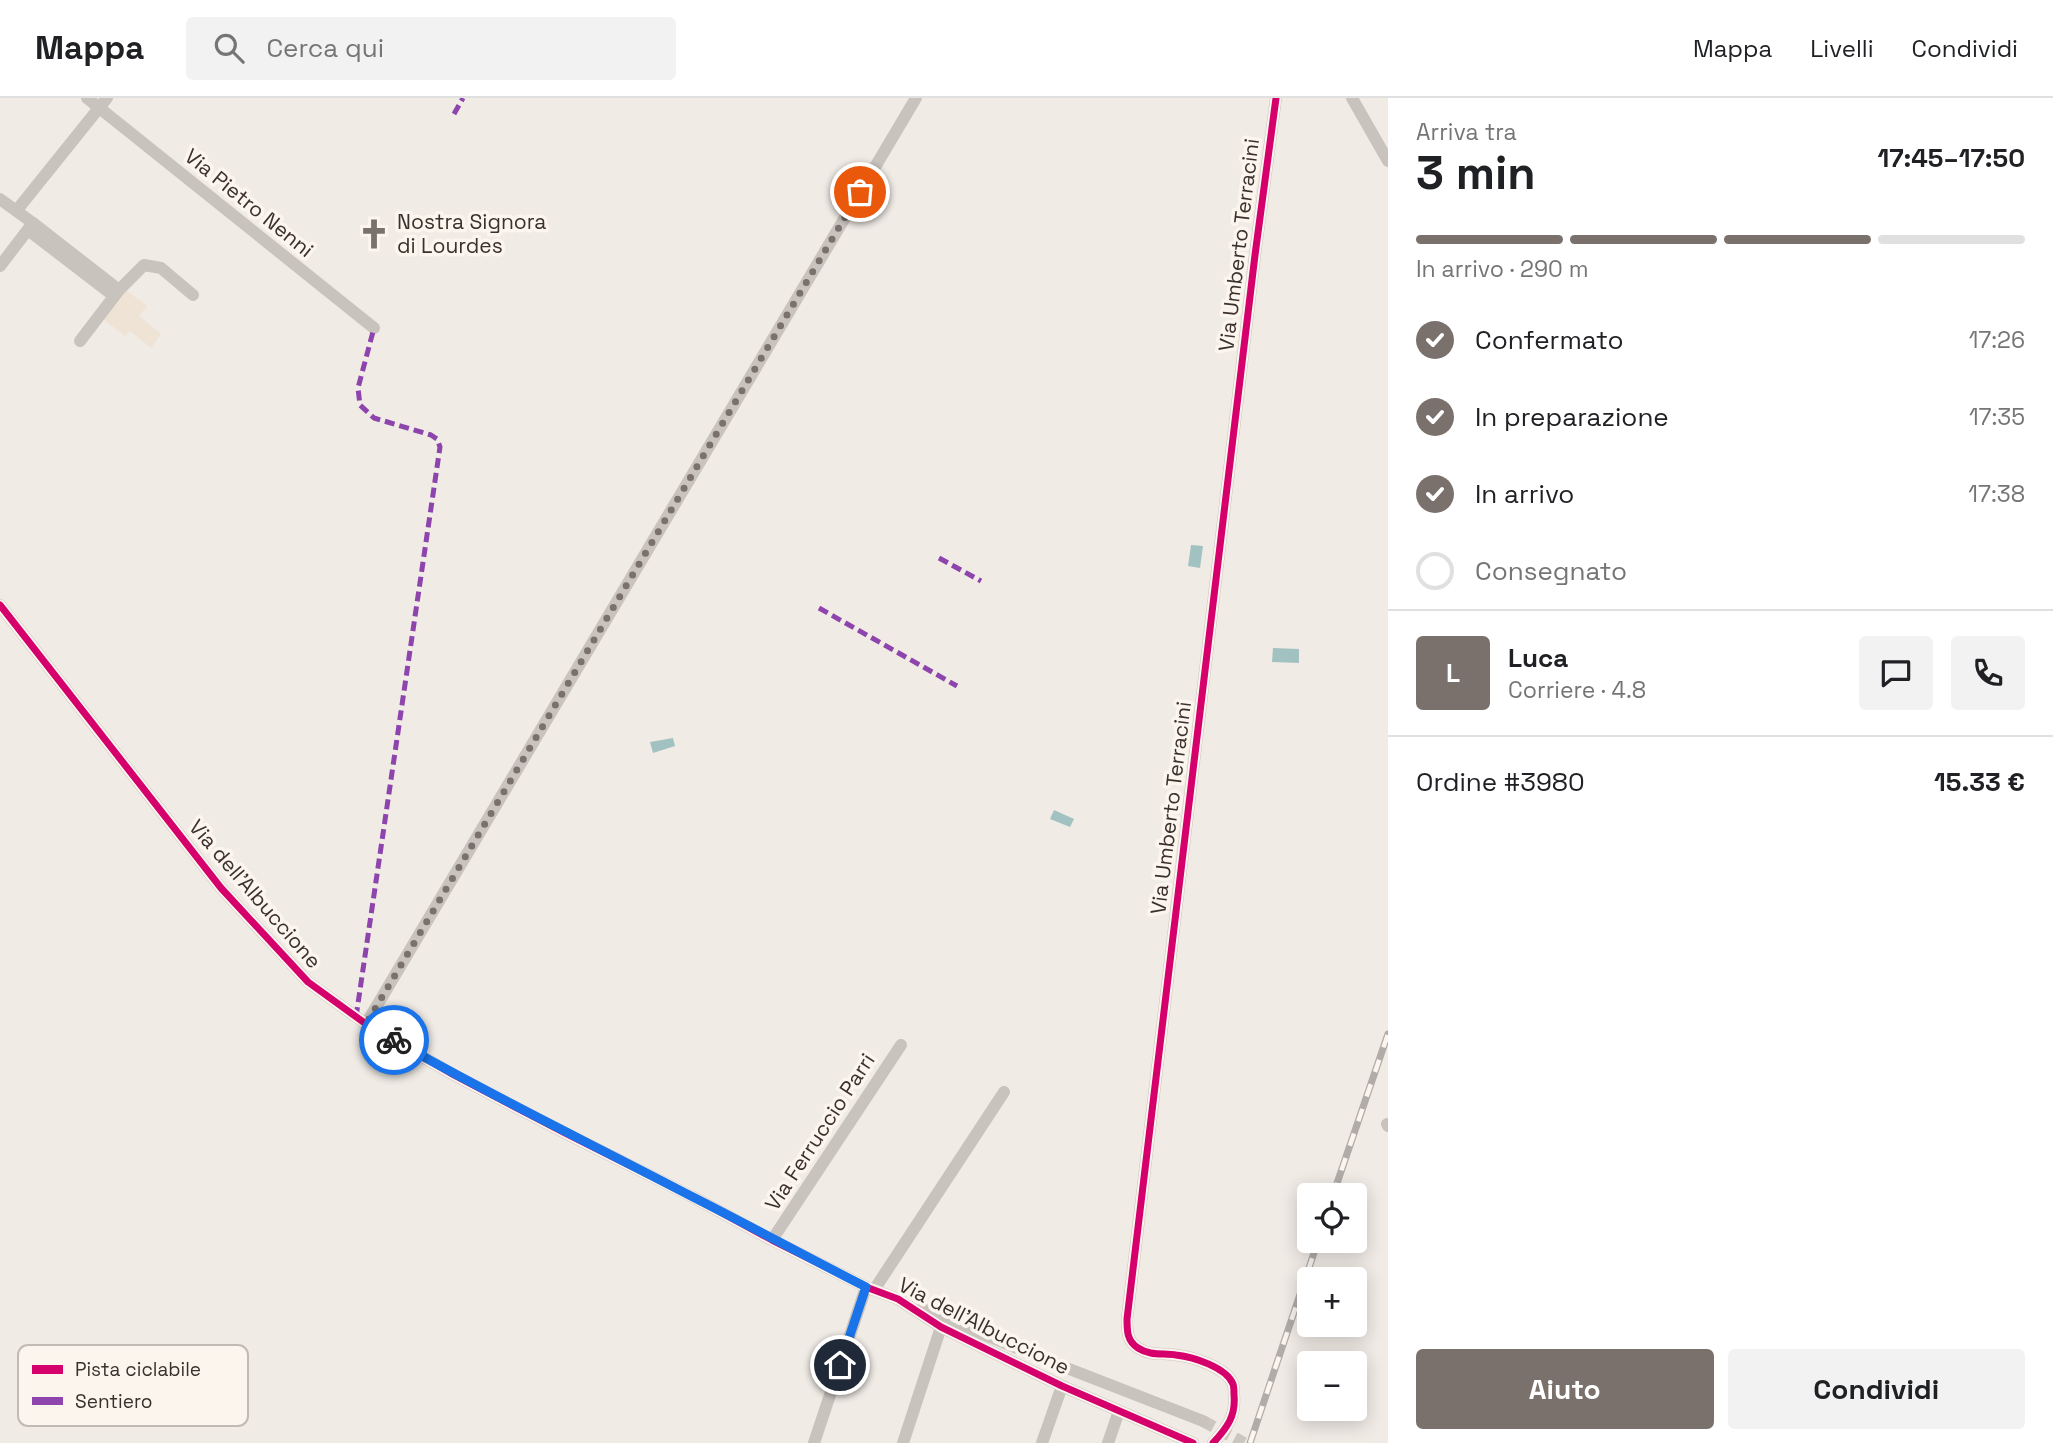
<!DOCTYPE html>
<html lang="it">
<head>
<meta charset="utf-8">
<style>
	:root { --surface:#fff; --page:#f2f2f2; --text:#202124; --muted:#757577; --line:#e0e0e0; --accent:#7a716c }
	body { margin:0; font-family:"Space Grotesk",sans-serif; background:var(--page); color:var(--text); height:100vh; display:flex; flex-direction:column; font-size:26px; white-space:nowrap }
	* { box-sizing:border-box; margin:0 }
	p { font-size:23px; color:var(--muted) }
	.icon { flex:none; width:38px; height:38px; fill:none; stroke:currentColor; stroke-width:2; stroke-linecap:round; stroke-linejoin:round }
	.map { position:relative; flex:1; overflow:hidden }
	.drawer { display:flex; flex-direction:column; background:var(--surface); width:665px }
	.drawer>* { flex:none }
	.controls { position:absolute; left:1297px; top:1085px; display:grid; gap:14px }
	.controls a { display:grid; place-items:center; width:70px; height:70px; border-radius:7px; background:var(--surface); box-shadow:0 4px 18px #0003; font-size:35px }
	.pin { position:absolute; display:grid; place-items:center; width:60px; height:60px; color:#fff; margin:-30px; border:4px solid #fff; border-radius:50%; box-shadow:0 2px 7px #0007 }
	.courier { position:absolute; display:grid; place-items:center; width:70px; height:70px; margin:-35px; border:5px solid #1a73e8; border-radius:50%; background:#fff; color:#222; box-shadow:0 2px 9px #0007 }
	.overview em { font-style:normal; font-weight:700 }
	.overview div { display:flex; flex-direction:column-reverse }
	.overview { display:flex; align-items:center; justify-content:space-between; height:119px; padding:0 28px }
	h1 { font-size:46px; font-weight:700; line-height:52px }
	.bar { display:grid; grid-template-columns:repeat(4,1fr); gap:10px 7px; align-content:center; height:84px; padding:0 28px }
	.bar i { height:9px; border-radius:5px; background:var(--line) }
	.bar .on { background:var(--accent) }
	.bar p { grid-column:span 4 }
	.line { display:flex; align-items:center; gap:18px; padding:0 28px; border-top:2px solid var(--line) }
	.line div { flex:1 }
	.round { display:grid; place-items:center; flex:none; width:74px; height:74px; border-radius:7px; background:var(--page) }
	ol { padding:0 28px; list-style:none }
	li { display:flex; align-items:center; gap:21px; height:77px }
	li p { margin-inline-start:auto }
	li .icon { padding:7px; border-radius:50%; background:var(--accent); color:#fff; stroke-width:4 }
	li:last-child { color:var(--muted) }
	li i { width:38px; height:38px; border:4px solid var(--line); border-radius:50% }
	.action { display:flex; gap:14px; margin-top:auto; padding:14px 28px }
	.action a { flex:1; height:80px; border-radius:7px; background:var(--accent); color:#fff; font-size:28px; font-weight:700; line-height:80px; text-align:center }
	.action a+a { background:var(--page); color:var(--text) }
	header { display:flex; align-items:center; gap:42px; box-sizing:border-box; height:98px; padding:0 35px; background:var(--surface); border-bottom:2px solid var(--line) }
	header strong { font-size:33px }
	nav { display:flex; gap:38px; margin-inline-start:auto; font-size:24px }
	.search { width:490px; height:63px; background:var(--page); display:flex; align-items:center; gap:18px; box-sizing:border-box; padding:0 24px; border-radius:7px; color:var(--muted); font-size:26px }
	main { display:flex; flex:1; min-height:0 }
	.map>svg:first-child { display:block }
</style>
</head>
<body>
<header>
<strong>Mappa</strong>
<div class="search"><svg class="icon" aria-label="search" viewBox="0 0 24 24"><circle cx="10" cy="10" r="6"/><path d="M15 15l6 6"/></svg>Cerca qui</div>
<nav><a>Mappa</a><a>Livelli</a><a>Condividi</a></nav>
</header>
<main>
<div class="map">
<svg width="1388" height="1345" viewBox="0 0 1388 1345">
	<rect width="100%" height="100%" fill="#f0ebe5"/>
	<path fill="#eee3d5" d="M 122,189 L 147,208 L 139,218 L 161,236 L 151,250 L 130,233 L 125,238 L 99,218 Z"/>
	<g fill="#a1c2c1">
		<path d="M 1191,447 L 1203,448 L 1200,470 L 1188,468 Z"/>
		<path d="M 1273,550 L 1299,551 L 1299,565 L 1272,564 Z"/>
		<path d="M 673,640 L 675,648 L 653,655 L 650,644 Z"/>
		<path d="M 1054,712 L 1074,721 L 1070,729 L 1050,721 Z"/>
	</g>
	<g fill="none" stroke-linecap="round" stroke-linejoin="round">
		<path stroke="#ccc6c0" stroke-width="12" stroke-dasharray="12 6" stroke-linecap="butt" d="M 1203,1323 L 1244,1345"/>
		<g stroke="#c9c3be" stroke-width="12">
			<path d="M 87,0 L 374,230"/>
			<path d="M 1352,0 L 1388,63"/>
			<path d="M 0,101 L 33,125 L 0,168"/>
			<path d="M 17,112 L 107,0"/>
			<path d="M 33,125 L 119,192"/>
			<path d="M 28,132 L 114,198"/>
			<path d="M 80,243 L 119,192 L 144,167 L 161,170 L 193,197"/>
			<path d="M 0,507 L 221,790 L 308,884 L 366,926 L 454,977 L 565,1035 L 691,1098 L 772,1142 L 866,1189 L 898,1201 L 941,1229 L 1062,1288 L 1193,1345"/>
			<path d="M 366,926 L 916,0"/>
			<path d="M 1387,1026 L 1388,1028"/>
			<path d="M 772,1142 L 901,947"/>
			<path d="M 874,1192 L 1004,994"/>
			<path d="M 921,1210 L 1041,1260 L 1203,1323"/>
			<path d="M 814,1345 L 866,1189"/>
			<path d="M 903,1345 L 941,1229"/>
			<path d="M 1042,1345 L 1062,1288"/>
			<path d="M 1108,1345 L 1119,1313"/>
			<path d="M 1213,1345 C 1227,1330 1236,1318 1234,1297 C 1234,1293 1234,1289 1233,1286 C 1226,1269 1193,1259 1176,1257 C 1163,1255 1150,1258 1138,1250 C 1127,1243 1127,1233 1127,1221 L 1255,157 L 1276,0"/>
		</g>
		<g stroke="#b1aca8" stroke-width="7">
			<g id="rail">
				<path d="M 1333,1097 L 1388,936"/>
				<path d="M 1250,1345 L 1318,1143"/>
			</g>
		</g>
		<use href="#rail" stroke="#fbf5ee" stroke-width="4.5" stroke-dasharray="13" stroke-linecap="butt"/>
		<g stroke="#8e44ad" stroke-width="5" stroke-dasharray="10 5" stroke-linecap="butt">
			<path d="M 454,16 L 463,0"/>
			<path d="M 939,460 L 981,483"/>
			<path d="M 819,510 L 957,588"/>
			<path d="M 356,919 L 440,349 L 437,341 L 431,337 L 374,320 L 360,307 L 358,290 L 374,230"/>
		</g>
		<g stroke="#fbf5ee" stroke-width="11">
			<g id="cycleway">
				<path d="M 0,507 L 221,790 L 308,884 L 366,926 L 454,977 L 565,1035 L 691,1098 L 772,1142 L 866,1189 L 898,1201 L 941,1229 L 1062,1288 L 1193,1345"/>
				<path d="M 1213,1345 C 1227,1330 1236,1318 1234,1297 C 1234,1293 1234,1289 1233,1286 C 1226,1269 1193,1259 1176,1257 C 1163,1255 1150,1258 1138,1250 C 1127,1243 1127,1233 1127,1221 L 1255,157 L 1276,0"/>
			</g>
		</g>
		<use href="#cycleway" stroke="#d6006c" stroke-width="7"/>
	</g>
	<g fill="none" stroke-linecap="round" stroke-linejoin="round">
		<path stroke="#7a716c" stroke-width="7" stroke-dasharray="0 12.6" d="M 394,942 L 366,926 L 860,94"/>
		<path stroke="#1a73e8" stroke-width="9" d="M 394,942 C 491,998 592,1046 691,1098 C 750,1128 807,1159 866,1189 L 840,1267"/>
	</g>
	<defs>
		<g id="church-bare" transform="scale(2.415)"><path d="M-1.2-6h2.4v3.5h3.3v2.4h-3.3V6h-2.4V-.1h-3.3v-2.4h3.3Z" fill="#7a716c" stroke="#fbf5ee" stroke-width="2.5" paint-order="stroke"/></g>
	</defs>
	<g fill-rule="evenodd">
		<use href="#church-bare" x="374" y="136"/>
	</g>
	<g text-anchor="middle" stroke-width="7" stroke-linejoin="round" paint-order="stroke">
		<g font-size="21" fill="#3b302b" stroke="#fbf5ee">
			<text transform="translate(249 105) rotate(39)" y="7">Via Pietro Nenni</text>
			<text transform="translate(1239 147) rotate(-83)" y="7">Via Umberto Terracini</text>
			<text transform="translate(1171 710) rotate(-83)" y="7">Via Umberto Terracini</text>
			<text transform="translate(255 796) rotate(49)" y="7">Via dell'Albuccione</text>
			<text transform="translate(820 1034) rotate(-57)" y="7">Via Ferruccio Parri</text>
			<text transform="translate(984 1228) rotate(27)" y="7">Via dell'Albuccione</text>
		</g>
		<g font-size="21" fill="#3b302b" stroke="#fbf5ee" text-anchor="start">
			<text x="397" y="131">Nostra Signora<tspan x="397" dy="24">di Lourdes</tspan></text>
		</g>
	</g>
	<rect x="18" y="1247" width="230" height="81" rx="10" fill="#fbf5ee" stroke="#c1bab4" stroke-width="2"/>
	<rect x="32" y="1267" width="31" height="9" fill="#d6006c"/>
	<rect x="32" y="1299" width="31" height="8" fill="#8e44ad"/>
	<g font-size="19" fill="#3b302b">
		<text x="75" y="1278">Pista ciclabile</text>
		<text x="75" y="1310">Sentiero</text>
	</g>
</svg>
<div class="controls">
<a><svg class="icon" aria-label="locate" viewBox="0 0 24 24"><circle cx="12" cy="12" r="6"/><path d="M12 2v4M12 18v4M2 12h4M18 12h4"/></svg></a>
<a>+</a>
<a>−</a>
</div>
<div class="pin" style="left:860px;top:94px;background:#ea580c"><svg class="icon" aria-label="bag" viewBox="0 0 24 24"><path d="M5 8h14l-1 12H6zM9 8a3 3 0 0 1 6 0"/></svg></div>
<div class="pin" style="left:840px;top:1267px;background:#1f2937"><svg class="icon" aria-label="home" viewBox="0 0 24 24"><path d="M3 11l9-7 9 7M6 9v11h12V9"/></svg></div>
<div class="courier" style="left:394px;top:942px"><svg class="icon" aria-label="bike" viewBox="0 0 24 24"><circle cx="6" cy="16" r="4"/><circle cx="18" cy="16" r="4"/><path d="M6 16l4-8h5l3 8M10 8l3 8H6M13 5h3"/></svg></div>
</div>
<section class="drawer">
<div class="overview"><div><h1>3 min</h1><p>Arriva tra</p></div><em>17:45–17:50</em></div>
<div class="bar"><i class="on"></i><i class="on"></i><i class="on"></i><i></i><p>In arrivo · 290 m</p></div>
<ol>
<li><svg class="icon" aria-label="check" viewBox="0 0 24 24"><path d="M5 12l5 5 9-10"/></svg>Confermato<p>17:26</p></li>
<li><svg class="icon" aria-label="check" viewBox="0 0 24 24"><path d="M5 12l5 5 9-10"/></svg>In preparazione<p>17:35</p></li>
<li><svg class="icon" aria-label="check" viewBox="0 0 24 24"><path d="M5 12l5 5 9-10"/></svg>In arrivo<p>17:38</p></li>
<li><i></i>Consegnato</li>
</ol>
<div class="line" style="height:126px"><b class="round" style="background:var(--accent);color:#fff">L</b><div><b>Luca</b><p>Corriere · 4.8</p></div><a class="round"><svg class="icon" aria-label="chat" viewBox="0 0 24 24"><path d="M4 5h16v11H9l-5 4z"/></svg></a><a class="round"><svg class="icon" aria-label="phone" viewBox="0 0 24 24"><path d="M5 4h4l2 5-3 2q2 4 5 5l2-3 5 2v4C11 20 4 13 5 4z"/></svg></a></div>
<div class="line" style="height:91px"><div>Ordine #3980</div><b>15.33 €</b></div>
<div class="action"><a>Aiuto</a><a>Condividi</a></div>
</section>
</main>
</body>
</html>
